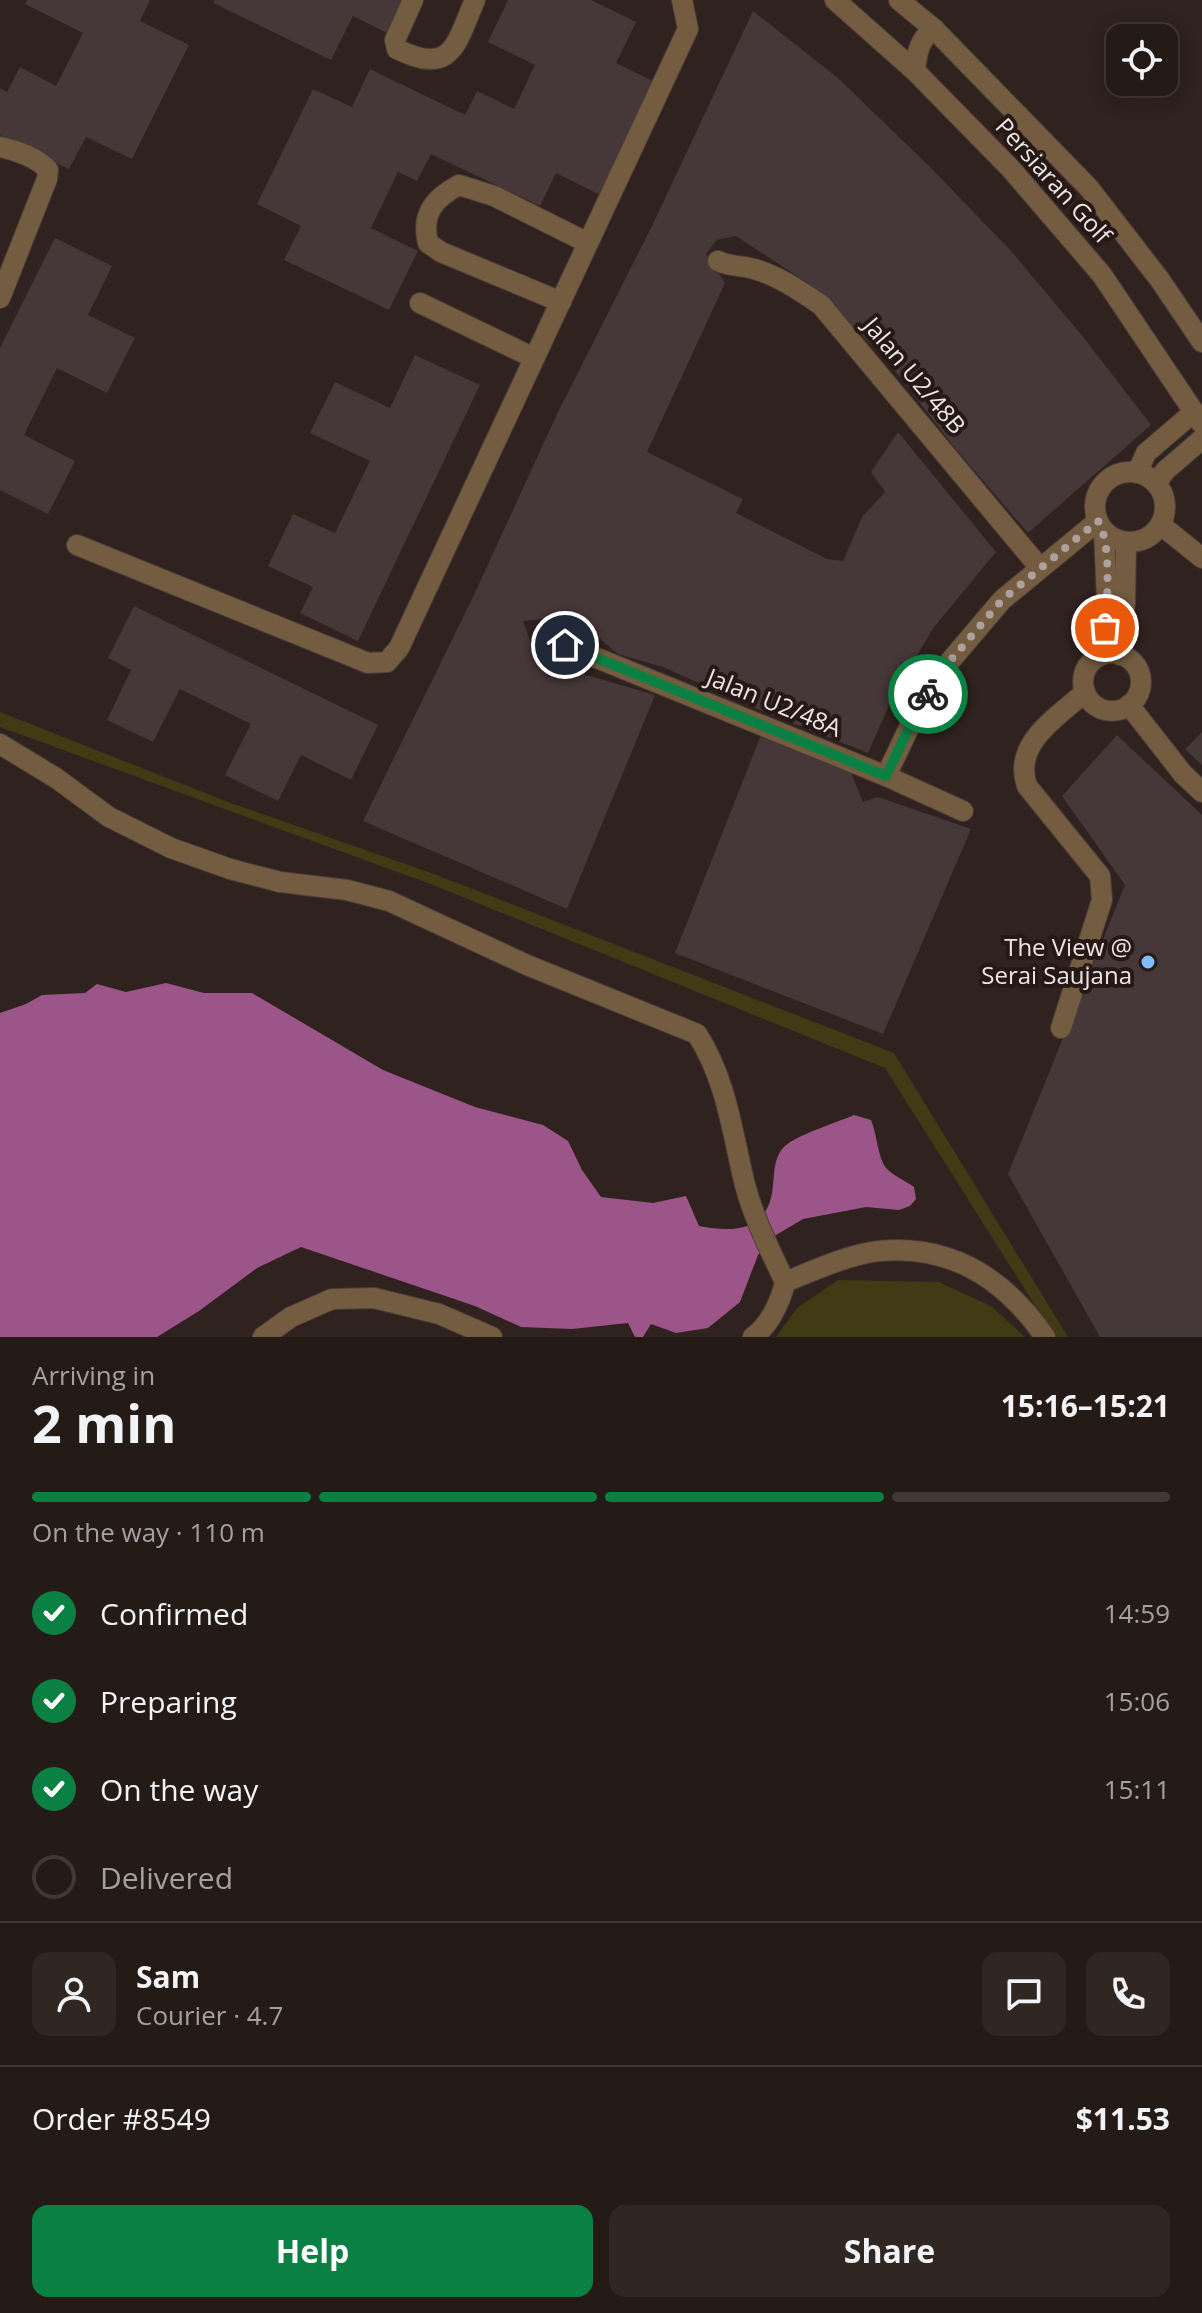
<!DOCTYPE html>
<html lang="en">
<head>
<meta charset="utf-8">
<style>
	:root { --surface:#241a16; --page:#302723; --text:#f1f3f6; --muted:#a3a1a1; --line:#413835; --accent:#0b8043 }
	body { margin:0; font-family:"Open Sans",sans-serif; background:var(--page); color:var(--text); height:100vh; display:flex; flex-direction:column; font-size:30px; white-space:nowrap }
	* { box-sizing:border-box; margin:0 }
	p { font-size:26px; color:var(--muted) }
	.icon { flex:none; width:44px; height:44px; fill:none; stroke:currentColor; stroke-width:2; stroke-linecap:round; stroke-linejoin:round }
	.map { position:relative; height:1337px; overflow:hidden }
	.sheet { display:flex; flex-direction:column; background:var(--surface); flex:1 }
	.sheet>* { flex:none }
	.controls { position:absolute; left:1106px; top:24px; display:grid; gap:16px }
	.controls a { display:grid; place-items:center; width:72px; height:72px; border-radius:16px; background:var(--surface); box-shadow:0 4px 20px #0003,0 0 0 2px var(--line); font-size:40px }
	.pin { position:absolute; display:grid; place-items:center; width:68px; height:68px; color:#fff; margin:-34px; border:4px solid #fff; border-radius:50%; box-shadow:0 2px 8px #0007 }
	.courier { position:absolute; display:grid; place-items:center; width:80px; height:80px; margin:-40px; border:6px solid #0b8043; border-radius:50%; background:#fff; color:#222; box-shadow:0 2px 10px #0007 }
	.headline em { font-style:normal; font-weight:700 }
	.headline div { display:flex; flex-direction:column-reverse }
	.headline { display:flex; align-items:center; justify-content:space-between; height:136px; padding:0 32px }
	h1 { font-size:52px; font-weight:700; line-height:60px }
	.bar { display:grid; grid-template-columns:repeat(4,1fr); gap:12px 8px; align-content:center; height:96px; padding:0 32px }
	.bar i { height:10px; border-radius:6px; background:var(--line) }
	.bar .on { background:var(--accent) }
	.bar p { grid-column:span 4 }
	.line { display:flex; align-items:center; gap:20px; padding:0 32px; border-top:2px solid var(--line) }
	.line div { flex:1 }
	.round { display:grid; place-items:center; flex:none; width:84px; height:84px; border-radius:16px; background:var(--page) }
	ol { padding:0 32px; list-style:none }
	li { display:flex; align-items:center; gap:24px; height:88px }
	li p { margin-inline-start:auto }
	li .icon { padding:8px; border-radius:50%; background:var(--accent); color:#fff; stroke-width:4 }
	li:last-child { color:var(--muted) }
	li i { width:44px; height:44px; border:4px solid var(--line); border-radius:50% }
	.action { display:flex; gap:16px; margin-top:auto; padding:16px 32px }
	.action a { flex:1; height:92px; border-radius:16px; background:var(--accent); color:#fff; font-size:32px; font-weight:700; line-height:92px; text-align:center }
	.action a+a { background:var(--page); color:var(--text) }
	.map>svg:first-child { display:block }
</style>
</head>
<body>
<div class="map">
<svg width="1202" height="1337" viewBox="0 0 1202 1337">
	<rect width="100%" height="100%" fill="#30221e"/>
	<g fill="#413a14">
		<path d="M 0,712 L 228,802 L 434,874 L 894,1053 L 1068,1337 L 1055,1337 L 885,1068 L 433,885 L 0,727 Z"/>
		<path d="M 838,1280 L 938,1282 L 991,1306 L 1025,1337 L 776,1337 L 797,1308 Z"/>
	</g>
	<path fill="#9c5588" d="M 166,983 L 204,993 L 252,993 L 383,1070 L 475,1107 L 543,1125 L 568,1141 L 582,1170 L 601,1197 L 653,1203 L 686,1196 L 699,1226 C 731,1232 765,1233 772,1193 C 775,1177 772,1158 785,1146 C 797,1135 838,1122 854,1115 L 871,1120 C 877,1134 878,1160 887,1169 C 894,1176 906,1181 914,1187 L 916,1199 L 910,1206 L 899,1210 L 866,1207 L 803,1219 L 776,1235 L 758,1255 L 740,1302 L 708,1328 L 676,1333 L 651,1324 L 643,1337 L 635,1337 L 628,1323 L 572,1329 L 521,1327 L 475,1306 L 301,1247 L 257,1268 L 199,1311 L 157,1337 L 0,1337 L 0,1013 L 26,1004 L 42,995 L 85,993 L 97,984 L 126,992 Z"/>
	<g fill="#463739">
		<path d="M 27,0 L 150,0 L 140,21 L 189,45 L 132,159 L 86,137 L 69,169 L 0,135 L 0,88 L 7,92 L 20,67 L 56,86 L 83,33 L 25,4 Z"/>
		<path d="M 215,0 L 403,0 L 387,33 L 353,16 L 331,60 L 213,3 Z"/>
		<path d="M 508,0 L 591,0 L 636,22 L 616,63 L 659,84 L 604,197 L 556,173 L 540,206 L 431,154 L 417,181 L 398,172 L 371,228 L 418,251 L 389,310 L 284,260 L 301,226 L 257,204 L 313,89 L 352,107 L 370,69 L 465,115 L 477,91 L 514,109 L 535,65 L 488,42 Z"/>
		<path d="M 753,11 L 838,78 L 931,168 L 1011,251 L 1084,338 L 1151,425 L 1028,533 L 954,447 L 885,358 L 809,284 L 736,236 L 717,240 L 706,254 L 725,283 L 647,452 L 743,499 L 736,513 L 827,559 L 843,561 L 862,517 L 885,492 L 871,472 L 898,432 L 996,552 L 934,627 L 894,694 L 868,753 L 755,708 L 663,667 L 618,654 L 573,616 L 523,621 L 533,649 L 559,667 L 655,695 L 567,909 L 363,821 L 473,597 L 558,412 L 651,228 Z"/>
		<path d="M 55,238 L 112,266 L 88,315 L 135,338 L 107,393 L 57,368 L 24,435 L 75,461 L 48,514 L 0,490 L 0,348 Z"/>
		<path d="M 415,355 L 480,385 L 358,641 L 300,613 L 313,587 L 268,566 L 293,514 L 335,533 L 370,461 L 310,433 L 335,382 L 390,408 Z"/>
		<path d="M 134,606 L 378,725 L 351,780 L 301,755 L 278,801 L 225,775 L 251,724 L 180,689 L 153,742 L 107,720 L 131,670 L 108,658 Z"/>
		<path d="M 1202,732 L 1202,765 L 1185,749 Z"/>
		<path d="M 761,735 L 850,771 L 863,802 L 878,797 L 971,829 L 883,1034 L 675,953 Z"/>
		<path d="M 1117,735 L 1202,815 L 1202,1337 L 1100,1337 L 1008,1174 L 1125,885 L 1062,796 Z"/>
	</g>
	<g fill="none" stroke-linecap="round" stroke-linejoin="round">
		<g stroke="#4b3d39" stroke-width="22">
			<g id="minor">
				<path d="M 413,0 L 395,40 L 397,49 C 453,77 456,43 475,0"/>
				<path d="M 835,0 L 915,71 L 1011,169 L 1102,275 L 1202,424"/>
				<path d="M 899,0 L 934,29 L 1089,188 L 1160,280 L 1202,342"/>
				<path d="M 915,71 C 917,53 919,39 934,29"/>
				<path d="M 0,147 C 16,150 38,158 48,170 L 47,179 L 0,298"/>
				<path d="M 718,261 C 730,267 742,265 754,269 C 779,276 800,291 821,305 L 1040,568"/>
				<path d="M 561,302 L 441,252 L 428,243 C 421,214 434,198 459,185 L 494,196 L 588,243"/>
				<path d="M 420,303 L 534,358"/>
				<circle cx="1130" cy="507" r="35"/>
				<path d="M 1137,473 L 1146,453 L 1194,412"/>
				<path d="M 1156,483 L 1166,470 L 1202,439"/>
				<path d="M 1161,525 L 1202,558"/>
				<path d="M 77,545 L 368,663 L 387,662 L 399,648 L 688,29 L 682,0"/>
				<path d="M 565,645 L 886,776 L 963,811"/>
				<circle cx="1112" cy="682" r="29"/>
				<path d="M 1102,655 L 1107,601 L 1104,531"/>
				<path d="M 1120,655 L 1125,602 L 1126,542"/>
				<path d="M 1129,705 L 1183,774 L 1202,792"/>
				<path d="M 0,744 L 56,778 L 109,817 L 171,848 L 230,869 L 280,882 L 347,890 L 389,901 L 527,965 L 697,1034 C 727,1081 732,1132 745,1185 C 754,1219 770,1250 785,1282 C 781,1301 769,1326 753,1337"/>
				<path d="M 886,776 L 917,711 L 951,660 L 1002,600 L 1098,521"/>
				<path d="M 1061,1028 L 1102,900 L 1100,876 L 1027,786 C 1012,743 1058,717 1085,692"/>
				<path d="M 785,1282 C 815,1270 847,1255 879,1251 C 952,1244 1005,1279 1045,1337"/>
				<path d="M 263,1337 L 291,1317 L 332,1299 L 374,1298 L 439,1314 L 492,1337"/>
			</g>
		</g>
		<use href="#minor" stroke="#745c41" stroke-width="20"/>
	</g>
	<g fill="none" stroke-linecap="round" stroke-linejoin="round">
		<path stroke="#aca19d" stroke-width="8" stroke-dasharray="0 14.4" d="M 928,694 L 951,660 L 1002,600 L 1098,521 C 1112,543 1107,601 1105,628"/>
		<path stroke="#0b8043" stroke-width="10" d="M 565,645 L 886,776 L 917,711 L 928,694"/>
	</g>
	<circle fill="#80bdfa" stroke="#261915" stroke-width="3" cx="1148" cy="962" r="8"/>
	<g text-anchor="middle" stroke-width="8" stroke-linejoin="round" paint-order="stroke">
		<g font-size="24" fill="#eee5e2" stroke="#261915">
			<text transform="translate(1053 181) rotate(48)" y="8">Persiaran Golf</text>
			<text transform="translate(914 376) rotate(50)" y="8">Jalan U2/48B</text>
			<text transform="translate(774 703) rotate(22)" y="8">Jalan U2/48A</text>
		</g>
		<g font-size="24" fill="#eee5e2" stroke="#261915" text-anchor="end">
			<text x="1132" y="956">The View @<tspan x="1132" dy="28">Serai Saujana</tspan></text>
		</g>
	</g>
</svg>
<div class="controls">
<a><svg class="icon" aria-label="locate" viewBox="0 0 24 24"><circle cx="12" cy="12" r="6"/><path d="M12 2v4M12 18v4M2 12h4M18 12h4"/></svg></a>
</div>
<div class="pin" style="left:1105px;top:628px;background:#ea580c"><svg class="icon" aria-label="bag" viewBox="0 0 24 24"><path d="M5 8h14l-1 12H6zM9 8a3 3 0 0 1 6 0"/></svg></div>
<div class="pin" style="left:565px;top:645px;background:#1f2937"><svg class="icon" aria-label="home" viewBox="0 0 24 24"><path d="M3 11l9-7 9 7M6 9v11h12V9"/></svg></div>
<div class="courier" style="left:928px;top:694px"><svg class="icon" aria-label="bike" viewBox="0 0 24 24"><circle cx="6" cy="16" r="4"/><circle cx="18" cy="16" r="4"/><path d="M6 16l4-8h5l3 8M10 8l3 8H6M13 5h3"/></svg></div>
</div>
<section class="sheet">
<div class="headline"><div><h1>2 min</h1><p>Arriving in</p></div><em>15:16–15:21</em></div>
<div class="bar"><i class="on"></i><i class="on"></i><i class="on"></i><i></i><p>On the way · 110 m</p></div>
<ol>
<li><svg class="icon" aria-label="check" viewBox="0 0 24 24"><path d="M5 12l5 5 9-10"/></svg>Confirmed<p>14:59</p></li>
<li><svg class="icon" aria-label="check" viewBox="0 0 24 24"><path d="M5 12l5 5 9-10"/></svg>Preparing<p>15:06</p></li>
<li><svg class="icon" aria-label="check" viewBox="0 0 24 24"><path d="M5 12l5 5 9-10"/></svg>On the way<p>15:11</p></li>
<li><i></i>Delivered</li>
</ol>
<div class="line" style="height:144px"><a class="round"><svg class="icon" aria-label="person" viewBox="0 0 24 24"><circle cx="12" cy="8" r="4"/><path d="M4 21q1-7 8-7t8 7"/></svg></a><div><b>Sam</b><p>Courier · 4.7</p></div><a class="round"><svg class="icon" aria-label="chat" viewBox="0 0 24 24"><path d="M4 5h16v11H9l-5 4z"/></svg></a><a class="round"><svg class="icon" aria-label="phone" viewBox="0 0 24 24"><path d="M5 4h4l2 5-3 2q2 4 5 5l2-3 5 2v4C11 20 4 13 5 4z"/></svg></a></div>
<div class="line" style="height:104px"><div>Order #8549</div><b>$11.53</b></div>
<div class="action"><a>Help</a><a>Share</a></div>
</section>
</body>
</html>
